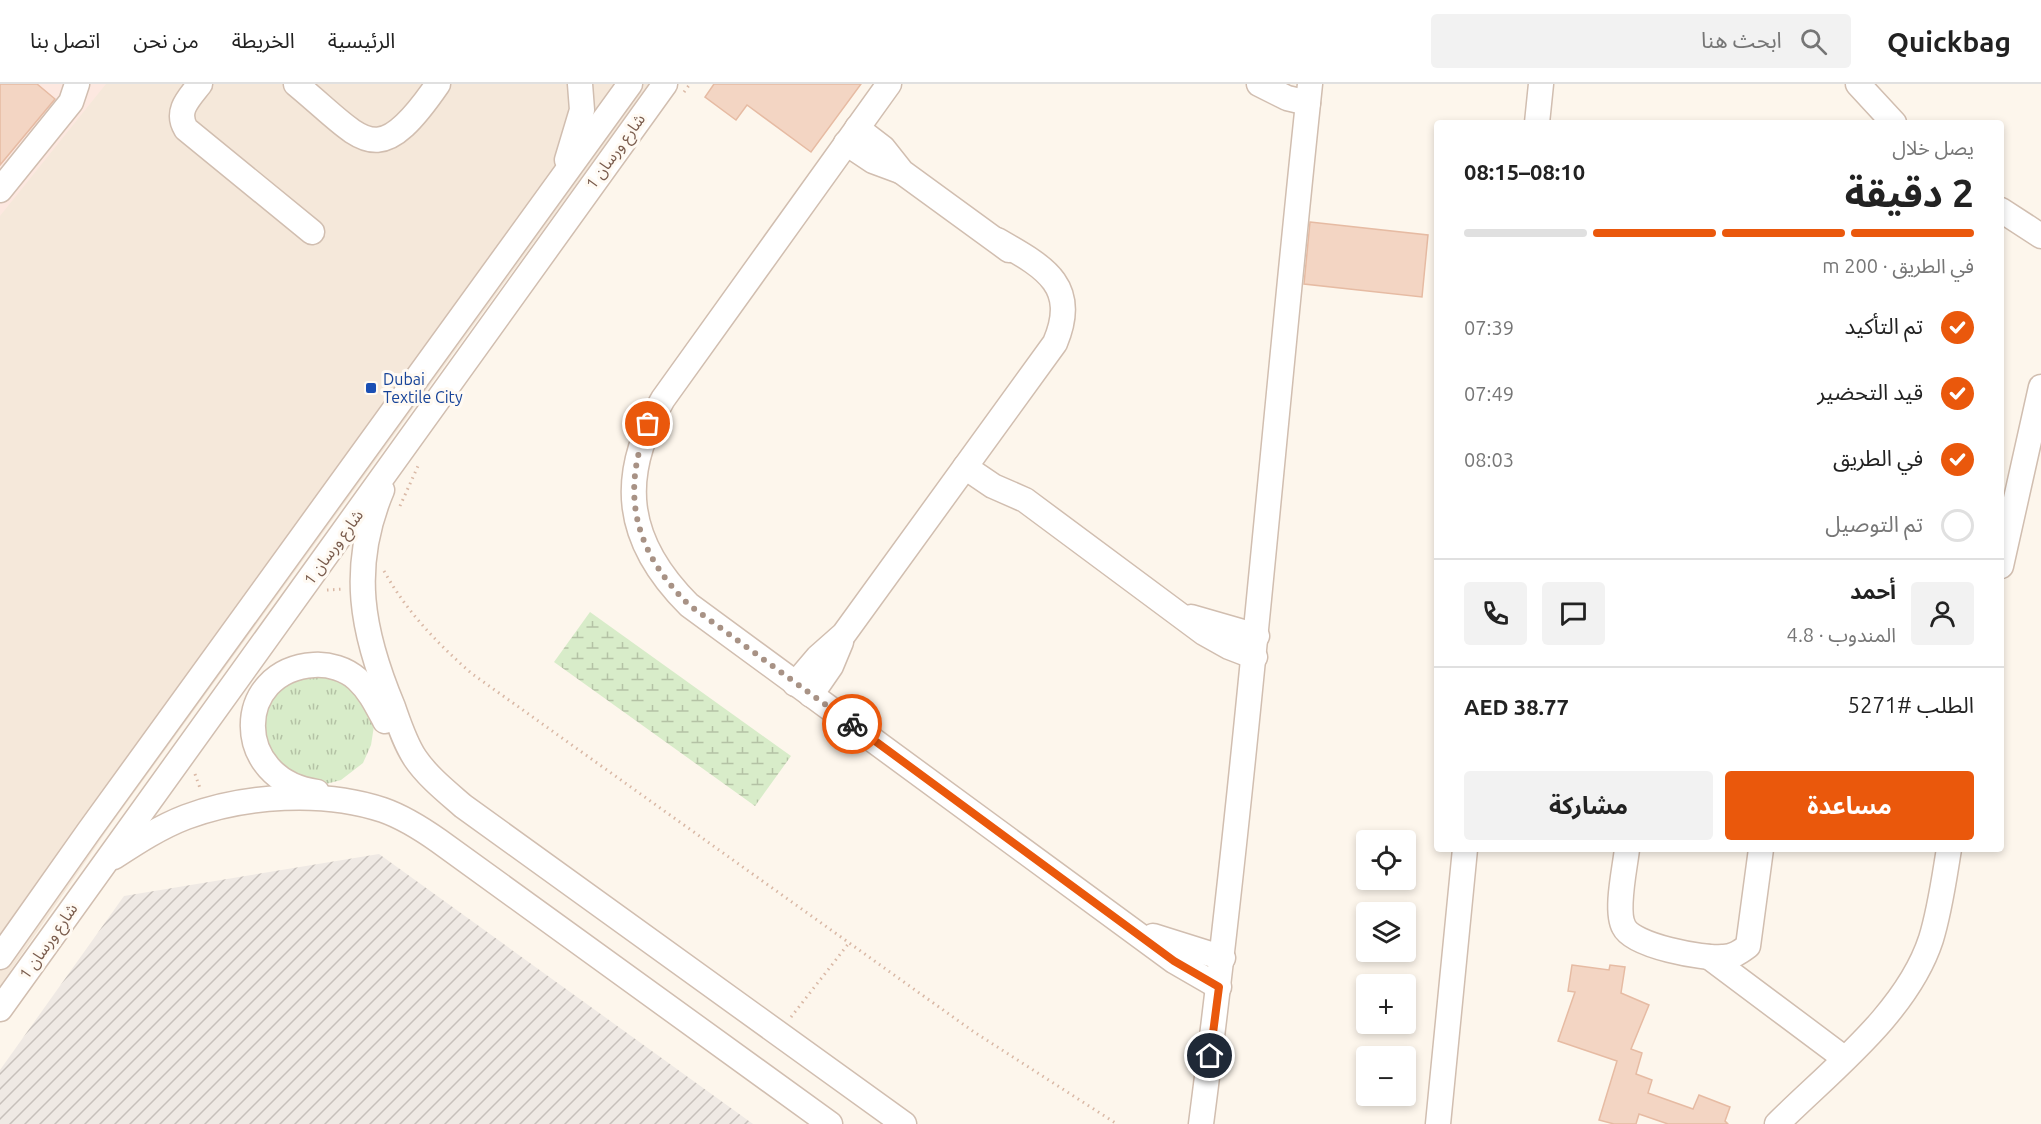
<!DOCTYPE html>
<html lang="ar">
<head>
<meta charset="utf-8">
<style>
	:root { --surface:#fff; --page:#f2f2f2; --text:#222; --muted:#767676; --line:#e0e0e0; --accent:#ea580c }
	body { margin:0; font-family:Ubuntu,"Noto Sans Arabic",sans-serif; background:var(--page); color:var(--text); direction:rtl; height:100vh; display:flex; flex-direction:column; font-size:22px; white-space:nowrap }
	* { box-sizing:border-box; margin:0 }
	p { font-size:20px; color:var(--muted) }
	.icon { flex:none; width:33px; height:33px; fill:none; stroke:currentColor; stroke-width:2; stroke-linecap:round; stroke-linejoin:round }
	.map { position:relative; flex:1; overflow:hidden; direction:ltr }
	.side { position:absolute; left:1434px; top:36px; width:570px; height:732px; display:flex; flex-direction:column; background:var(--surface); border-radius:6px; box-shadow:0 3px 9px #0003; direction:rtl }
	.side>* { flex:none }
	.tools { position:absolute; left:1356px; top:746px; display:grid; gap:12px }
	.tools a { display:grid; place-items:center; width:60px; height:60px; border-radius:6px; background:var(--surface); box-shadow:0 3px 9px #0003; font-size:30px }
	.pin { position:absolute; display:grid; place-items:center; width:51px; height:51px; color:#fff; margin:-26px; border:3px solid #fff; border-radius:50%; box-shadow:0 2px 6px #0007 }
	.courier { position:absolute; display:grid; place-items:center; width:60px; height:60px; margin:-30px; border:4px solid #ea580c; border-radius:50%; background:#fff; color:#222; box-shadow:0 2px 8px #0007 }
	.summary em { font-style:normal; font-weight:700 }
	.summary div { display:flex; flex-direction:column-reverse }
	.summary { display:flex; align-items:center; justify-content:space-between; height:102px; padding:0 30px }
	h1 { font-size:39px; font-weight:700; line-height:45px }
	.bar { display:grid; grid-template-columns:repeat(4,1fr); gap:9px 6px; align-content:center; height:72px; padding:0 30px }
	.bar i { height:8px; border-radius:4px; background:var(--line) }
	.bar .current { background:var(--accent) }
	.bar p { grid-column:span 4 }
	.line { display:flex; align-items:center; gap:15px; padding:0 30px; border-top:2px solid var(--line) }
	.line div { flex:1 }
	.round { display:grid; place-items:center; flex:none; width:63px; height:63px; border-radius:6px; background:var(--page) }
	ol { padding:0 30px; list-style:none }
	li { display:flex; align-items:center; gap:18px; height:66px }
	li p { margin-inline-start:auto }
	li .icon { padding:6px; border-radius:50%; background:var(--accent); color:#fff; stroke-width:4 }
	li:last-child { color:var(--muted) }
	li i { width:33px; height:33px; border:3px solid var(--line); border-radius:50% }
	.primary-button { display:flex; gap:12px; margin-top:auto; padding:12px 30px }
	.primary-button a { flex:1; height:69px; border-radius:6px; background:var(--accent); color:#fff; font-size:24px; font-weight:700; line-height:69px; text-align:center }
	.primary-button a+a { background:var(--page); color:var(--text) }
	header { display:flex; align-items:center; gap:36px; box-sizing:border-box; height:84px; padding:0 30px; background:var(--surface); border-bottom:2px solid var(--line) }
	header strong { font-size:28px }
	nav { display:flex; gap:33px; margin-inline-start:auto; font-size:21px }
	.search { width:420px; height:54px; background:var(--page); display:flex; align-items:center; gap:15px; box-sizing:border-box; padding:0 21px; border-radius:6px; color:var(--muted); font-size:22px }
	.map>svg:first-child { display:block }
</style>
</head>
<body>
<header>
<strong>Quickbag</strong>
<div class="search"><svg class="icon" aria-label="search" viewBox="0 0 24 24"><circle cx="10" cy="10" r="6"/><path d="M15 15l6 6"/></svg>ابحث هنا</div>
<nav><a>الرئيسية</a><a>الخريطة</a><a>من نحن</a><a>اتصل بنا</a></nav>
</header>
<div class="map">
<svg width="2041" height="1040" viewBox="0 0 2041 1040">
	<defs>
		<pattern id="industrial-furrows" width="10" height="10" patternUnits="userSpaceOnUse" patternTransform="scale(1.5)"><rect width="10" height="10" fill="#efe9e4"/><path d="M-1 1l2-2M0 10L10 0M9 11l2-2" fill="none" stroke="#c7c0bb"/></pattern>
		<pattern id="grass-tufts" width="24" height="20" patternUnits="userSpaceOnUse" patternTransform="scale(1.5)"><rect width="24" height="20" fill="#d8ecc9"/><path d="M3 7l-1-3M5 7V3M7 7l1-3M15 17l-1-3M17 17v-4M19 17l1-3" fill="none" stroke="#b4c2a5"/></pattern>
		<pattern id="wetland-marsh" width="20" height="14" patternUnits="userSpaceOnUse" patternTransform="scale(1.5)"><rect width="20" height="14" fill="#d8ecc9"/><path d="M1 5h8M5 5V1M11 12h8M15 12V8" fill="none" stroke="#b4c2a5"/></pattern>
	</defs>
	<rect width="100%" height="100%" fill="#fdf6ec"/>
	<path fill="#f5e8da" d="M 0,0 L 649,0 L 110,742 L 0,902 Z"/>
	<path fill="#fde8e0" d="M 0,0 L 106,0 L 0,132 Z"/>
	<path fill="url(#industrial-furrows)" d="M 379,770 L 753,1040 L 0,1040 L 0,986 L 124,812 Z"/>
	<path fill="url(#grass-tufts)" d="M 324,590 L 351,601 L 372,633 L 374,642 L 371,661 L 363,679 L 341,696 L 322,701 L 294,696 L 264,659 L 262,640 L 272,613 L 286,599 Z"/>
	<path fill="url(#wetland-marsh)" d="M 590,528 L 791,672 L 755,722 L 554,578 Z"/>
	<g fill="#f3d5c3" stroke="#e6bba3" stroke-width="1.5">
		<path d="M 0,0 L 37,0 L 55,15 L 0,81 Z"/>
		<path d="M 714,0 L 861,0 L 811,68 L 747,21 L 736,36 L 705,13 Z"/>
		<path d="M 1310,138 L 1428,151 L 1422,213 L 1304,200 Z"/>
		<path d="M 1572,881 L 1609,886 L 1610,881 L 1625,883 L 1621,909 L 1649,921 L 1631,965 L 1642,969 L 1636,990 L 1652,996 L 1648,1009 L 1693,1025 L 1699,1011 L 1730,1023 L 1725,1037 L 1728,1040 L 1668,1040 L 1639,1030 L 1636,1040 L 1614,1040 L 1599,1036 L 1617,977 L 1558,957 L 1575,908 L 1568,907 Z"/>
	</g>
	<g fill="none" stroke-linecap="round" stroke-linejoin="round">
		<g stroke="#d1beb0" stroke-width="27">
			<g id="minor">
				<path d="M 200,0 C 189,14 175,27 186,45 L 312,148"/>
				<path d="M 296,0 C 365,57 376,90 438,0"/>
				<path d="M 889,0 L 663,315 C 617,393 625,457 689,521 L 1174,877 L 1219,903"/>
				<path d="M 1259,0 L 1287,14 L 1308,19"/>
				<path d="M 1858,0 L 1894,39"/>
				<path d="M 1537,39 L 1541,0"/>
				<path d="M 857,44 L 883,64 L 902,88 L 1009,166"/>
				<path d="M 846,59 L 873,77 L 900,87"/>
				<path d="M 567,76 L 582,26 L 580,0"/>
				<path d="M 0,106 L 71,18 L 77,0"/>
				<path d="M 2001,126 L 2041,152"/>
				<path d="M 965,383 L 993,402 L 1025,416 L 1204,549 L 1229,563 L 1255,573"/>
				<path d="M 382,406 C 349,484 362,549 393,623 C 399,640 405,659 415,674 C 427,692 447,708 463,722 L 904,1040"/>
				<path d="M 2001,482 L 2041,303"/>
				<path d="M 1191,533 L 1257,552"/>
				<path d="M 795,600 L 818,573 L 844,550 L 1055,259 C 1080,200 1042,182 997,156"/>
				<path d="M 811,611 L 831,582 L 841,558"/>
				<path d="M 317,708 C 231,696 233,586 314,581 C 329,580 346,585 357,595 C 370,607 377,622 385,637"/>
				<path d="M 1627,765 C 1625,784 1615,827 1624,843 C 1633,862 1703,875 1723,873 C 1733,873 1740,868 1748,862 L 1761,765"/>
				<path d="M 114,773 C 137,758 160,743 186,733 C 244,711 324,706 383,726 C 403,733 422,745 439,757 L 830,1040"/>
				<path d="M 1153,852 L 1223,874"/>
				<path d="M 0,873 L 89,747 L 630,0"/>
				<path d="M 1709,873 L 1844,974"/>
				<path d="M 0,925 L 665,0"/>
				<path d="M 1201,1040 C 1246,694 1273,347 1310,0"/>
				<path d="M 1438,1040 L 1465,765"/>
				<path d="M 1777,1040 C 1830,987 1907,929 1931,855 C 1940,826 1944,795 1949,765"/>
			</g>
		</g>
		<g stroke="#d9b8a5" stroke-width="3" stroke-dasharray="1.5 4.5" stroke-linecap="butt">
			<path d="M 684,8 L 690,0"/>
			<path d="M 400,422 L 418,382"/>
			<path d="M 384,487 C 407,528 436,558 471,589 L 974,948 L 1117,1040"/>
			<path d="M 327,506 L 345,505"/>
			<path d="M 195,690 L 201,707"/>
			<path d="M 791,933 L 849,859"/>
		</g>
		<use href="#minor" stroke="#fff" stroke-width="24"/>
	</g>
	<g fill="none" stroke-linecap="round" stroke-linejoin="round">
		<path stroke="#a89285" stroke-width="6" stroke-dasharray="0 10.8" d="M 648,340 C 620,411 635,468 689,521 L 852,640"/>
		<path stroke="#ea580c" stroke-width="8" d="M 852,640 L 1174,877 L 1219,903 L 1210,972"/>
	</g>
	<rect fill="#1a4fb4" stroke="#fffaf3" stroke-width="2" x="365" y="298" width="12" height="12" rx="3"/>
	<g text-anchor="middle" stroke-width="6" stroke-linejoin="round" paint-order="stroke">
		<g font-size="16" fill="#7a5c4d" stroke="#fffaf3">
			<text transform="translate(615 67) rotate(-54)" y="6">شارع ورسان 1</text>
			<text transform="translate(333 463) rotate(-54)" y="6">شارع ورسان 1</text>
			<text transform="translate(48 857) rotate(-55)" y="6">شارع ورسان 1</text>
		</g>
		<g font-size="16" fill="#164399" stroke="#fffaf3" text-anchor="start">
			<text x="383" y="301">Dubai<tspan x="383" dy="18">Textile City</tspan></text>
		</g>
	</g>
</svg>
<div class="tools">
<a><svg class="icon" aria-label="locate" viewBox="0 0 24 24"><circle cx="12" cy="12" r="6"/><path d="M12 2v4M12 18v4M2 12h4M18 12h4"/></svg></a>
<a><svg class="icon" aria-label="layers" viewBox="0 0 24 24"><path d="M12 4l9 5-9 5-9-5zM3 14l9 5 9-5"/></svg></a>
<a>+</a>
<a>−</a>
</div>
<div class="pin" style="left:648px;top:340px;background:#ea580c"><svg class="icon" aria-label="bag" viewBox="0 0 24 24"><path d="M5 8h14l-1 12H6zM9 8a3 3 0 0 1 6 0"/></svg></div>
<div class="pin" style="left:1210px;top:972px;background:#1f2937"><svg class="icon" aria-label="home" viewBox="0 0 24 24"><path d="M3 11l9-7 9 7M6 9v11h12V9"/></svg></div>
<div class="courier" style="left:852px;top:640px"><svg class="icon" aria-label="bike" viewBox="0 0 24 24"><circle cx="6" cy="16" r="4"/><circle cx="18" cy="16" r="4"/><path d="M6 16l4-8h5l3 8M10 8l3 8H6M13 5h3"/></svg></div>
<section class="side">
<div class="summary"><div><h1>2 دقيقة</h1><p>يصل خلال</p></div><em>08:10–08:15</em></div>
<div class="bar"><i class="current"></i><i class="current"></i><i class="current"></i><i></i><p>في الطريق · 200 m</p></div>
<ol>
<li><svg class="icon" aria-label="check" viewBox="0 0 24 24"><path d="M5 12l5 5 9-10"/></svg>تم التأكيد<p>07:39</p></li>
<li><svg class="icon" aria-label="check" viewBox="0 0 24 24"><path d="M5 12l5 5 9-10"/></svg>قيد التحضير<p>07:49</p></li>
<li><svg class="icon" aria-label="check" viewBox="0 0 24 24"><path d="M5 12l5 5 9-10"/></svg>في الطريق<p>08:03</p></li>
<li><i></i>تم التوصيل</li>
</ol>
<div class="line" style="height:108px"><a class="round"><svg class="icon" aria-label="person" viewBox="0 0 24 24"><circle cx="12" cy="8" r="4"/><path d="M4 21q1-7 8-7t8 7"/></svg></a><div><b>أحمد</b><p>المندوب · 4.8</p></div><a class="round"><svg class="icon" aria-label="chat" viewBox="0 0 24 24"><path d="M4 5h16v11H9l-5 4z"/></svg></a><a class="round"><svg class="icon" aria-label="phone" viewBox="0 0 24 24"><path d="M5 4h4l2 5-3 2q2 4 5 5l2-3 5 2v4C11 20 4 13 5 4z"/></svg></a></div>
<div class="line" style="height:78px"><div>الطلب #5271</div><b>AED 38.77</b></div>
<div class="primary-button"><a>مساعدة</a><a>مشاركة</a></div>
</section>
</div>
</body>
</html>
